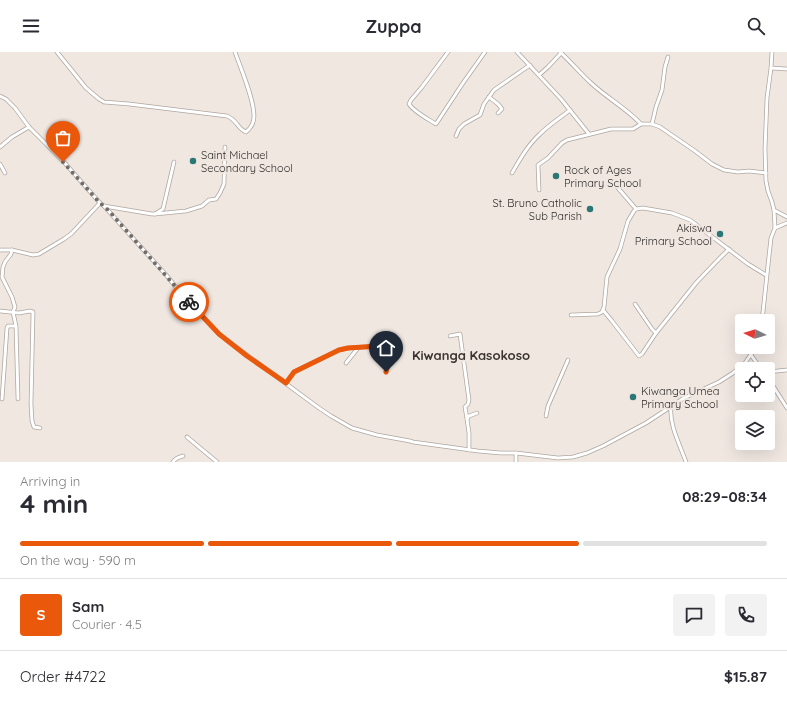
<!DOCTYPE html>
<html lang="en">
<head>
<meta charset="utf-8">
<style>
	:root { --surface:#fff; --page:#f2f2f3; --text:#2b2b33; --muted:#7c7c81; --line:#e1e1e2; --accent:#ea580c }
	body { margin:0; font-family:Quicksand,sans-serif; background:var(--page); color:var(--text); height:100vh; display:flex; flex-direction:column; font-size:15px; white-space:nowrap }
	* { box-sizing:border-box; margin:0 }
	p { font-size:13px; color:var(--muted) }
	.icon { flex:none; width:22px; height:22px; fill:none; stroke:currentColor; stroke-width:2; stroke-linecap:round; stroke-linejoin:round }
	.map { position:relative; height:410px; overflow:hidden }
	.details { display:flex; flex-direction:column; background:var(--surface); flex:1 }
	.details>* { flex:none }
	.needle { width:26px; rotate:275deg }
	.fabs { position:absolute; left:735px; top:262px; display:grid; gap:8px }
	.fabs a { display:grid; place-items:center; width:40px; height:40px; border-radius:4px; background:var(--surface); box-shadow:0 4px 16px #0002; font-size:20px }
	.pin { position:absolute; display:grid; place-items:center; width:34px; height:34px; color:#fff; margin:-41px -17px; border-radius:50% 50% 50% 0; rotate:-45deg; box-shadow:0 0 4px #0007 }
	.pin .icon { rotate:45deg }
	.courier { position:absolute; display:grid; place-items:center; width:40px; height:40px; margin:-20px; border:3px solid #ea580c; border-radius:50%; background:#fff; color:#222; box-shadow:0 1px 5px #0007 }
	.overview em { font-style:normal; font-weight:800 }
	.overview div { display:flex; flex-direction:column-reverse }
	.overview { display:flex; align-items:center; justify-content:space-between; height:68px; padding:0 20px }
	h1 { font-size:26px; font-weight:800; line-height:30px }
	.bar { display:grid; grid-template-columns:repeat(4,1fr); gap:6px 4px; align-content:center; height:48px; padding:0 20px }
	.bar i { height:5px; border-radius:3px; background:var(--line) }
	.bar .current { background:var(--accent) }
	.bar p { grid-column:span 4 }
	.line { display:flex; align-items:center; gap:10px; padding:0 20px; border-top:1px solid var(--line) }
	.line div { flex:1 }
	.round { display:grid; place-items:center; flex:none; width:42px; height:42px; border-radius:4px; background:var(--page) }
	header { display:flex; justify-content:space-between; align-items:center; height:52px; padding:0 20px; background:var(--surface); font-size:18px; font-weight:800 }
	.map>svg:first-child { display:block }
</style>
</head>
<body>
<header><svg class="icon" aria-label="menu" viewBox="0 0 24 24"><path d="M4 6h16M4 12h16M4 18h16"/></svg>Zuppa<svg class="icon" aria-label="search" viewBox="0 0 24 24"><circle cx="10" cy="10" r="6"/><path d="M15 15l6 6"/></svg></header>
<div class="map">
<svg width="787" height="410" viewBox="0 0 787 410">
	<rect width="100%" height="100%" fill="#f0e7e1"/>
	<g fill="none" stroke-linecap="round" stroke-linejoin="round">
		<g stroke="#aea6a0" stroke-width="4.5">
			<g id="minor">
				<path d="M 57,0 L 86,36 L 99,47 L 104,50 L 129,52 L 227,64 C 237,68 238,77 246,80 C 251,76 254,70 254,64 C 254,47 241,17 235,0"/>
				<path d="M 448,0 L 422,35 L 411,48 L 409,52 C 414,60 428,67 436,72 L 463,31 L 485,0"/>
				<path d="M 517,0 L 561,47 L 589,82"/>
				<path d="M 560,0 C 571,10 580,21 591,31 C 607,46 626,56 641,72 L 652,72 L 660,75 L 695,99 L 712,112 L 724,118 L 738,120 L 749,119 L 766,121"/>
				<path d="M 772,0 L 771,16 L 767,46 L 765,97 L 766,129 L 768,139 L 772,150 L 774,158 L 775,176"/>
				<path d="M 771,16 L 787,17"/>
				<path d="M 539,23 L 548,15 L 561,1"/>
				<path d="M 0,44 L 6,47 L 15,56 L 29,75 L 63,109 L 100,151 L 104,154 L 167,224 L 183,244 L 219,282 L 228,289 L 319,356 L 331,364 L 352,376 L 377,383 L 410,389 L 413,390 L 478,399 L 501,401 L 516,401 L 558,406 L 573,405 L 587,401 L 603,394 L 646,371 L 684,346 L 719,330 L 733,321 L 745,311 L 756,295"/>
				<path d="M 489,45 L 498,52 L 502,57 L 498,61"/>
				<path d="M 652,72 L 656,55 L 662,38 L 665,15 L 668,5"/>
				<path d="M 456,84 L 459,77 L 464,72 L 480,63 L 484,52 L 494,38 L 530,13"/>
				<path d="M 0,95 L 12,85 L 29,75"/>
				<path d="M 0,112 L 5,121"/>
				<path d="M 512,121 C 520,107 528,93 540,82 C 549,73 560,66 570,58"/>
				<path d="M 612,129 L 636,157"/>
				<path d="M 539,138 L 538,113 L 548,106 L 562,91 L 567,88 L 611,77 L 633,77 L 641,72"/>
				<path d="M 104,154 L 152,162 L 155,162 L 163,157 L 174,110"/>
				<path d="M 774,158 L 787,165"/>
				<path d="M 155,162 L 186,159 L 202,154 L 209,148 L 216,147 L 220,141 L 224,132 L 225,95"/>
				<path d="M 0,198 L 12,198 L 33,203 L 39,202 L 64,187 L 71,182 L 100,151"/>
				<path d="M 12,198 L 11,202 L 5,210 L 3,215 L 2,225 L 12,245 L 15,255 L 13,260 L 16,274 L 18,347"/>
				<path d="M 635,252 L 652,277 L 656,281 L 696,231 L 715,211 L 729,197"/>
				<path d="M 603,258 L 612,269 L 639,304 L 642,302 L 656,281"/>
				<path d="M 0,259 L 19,261 L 30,259 L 33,260 L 31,352 L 32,369 L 34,375 L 40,376"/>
				<path d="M 571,263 L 598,262 L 602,260 L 604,255 L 607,225 L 620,197 L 628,169 L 634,159 L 636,157 L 643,156 L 672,161 L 690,168 L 748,212 L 766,223"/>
				<path d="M 762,269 L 769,204 L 771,186 L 775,176 L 787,171"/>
				<path d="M 450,284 L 460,282 L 469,348 L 468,352 L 465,355 L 467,367"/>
				<path d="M 751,303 L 761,317"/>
				<path d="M 346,311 L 358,296"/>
				<path d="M 768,320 L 787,318"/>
				<path d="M 768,326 L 787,356"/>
				<path d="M 286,331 L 294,320 L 298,318 L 339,298 L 348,296 L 377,294 L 390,296 L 391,299 L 386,320"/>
				<path d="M 2,347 L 7,276 L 8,274 L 16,274"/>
				<path d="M 671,355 C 669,373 680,393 686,410"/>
				<path d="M 546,364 L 548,354 L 568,308"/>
				<path d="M 187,385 L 217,410"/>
				<path d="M 469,398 L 469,381 L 467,367 L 469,364 L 477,361"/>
				<path d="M 516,401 L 516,410"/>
				<path d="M 173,410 C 175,406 179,405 183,404"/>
			</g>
		</g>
		<use href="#minor" stroke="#fff" stroke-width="3"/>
	</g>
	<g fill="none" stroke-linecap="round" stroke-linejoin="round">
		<path stroke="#726d69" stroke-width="4" stroke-dasharray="0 7.2" d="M 63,110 L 100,151 L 104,154 L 110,160 L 189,250"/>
		<path stroke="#ea580c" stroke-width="5" d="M 189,250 L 219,282 L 247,304 L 286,331 L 294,320 L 298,318 L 339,298 L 348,296 L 380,294 L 390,296 L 392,299 L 386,320"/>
	</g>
	<g fill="#2b7676" stroke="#f0e7e1" stroke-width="1.5">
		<circle cx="193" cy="109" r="4"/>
		<circle cx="556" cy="124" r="4"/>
		<circle cx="590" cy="157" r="4"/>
		<circle cx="720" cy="182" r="4"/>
		<circle cx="633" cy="345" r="4"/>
	</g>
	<g text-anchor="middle" stroke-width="4" stroke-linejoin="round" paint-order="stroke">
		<g font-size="11" fill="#2e2b29" stroke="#f0e7e1" text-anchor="start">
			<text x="201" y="107">Saint Michael<tspan x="201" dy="13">Secondary School</tspan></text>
			<text x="564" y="122">Rock of Ages<tspan x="564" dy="13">Primary School</tspan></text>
			<text x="582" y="155" text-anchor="end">St. Bruno Catholic<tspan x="582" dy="13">Sub Parish</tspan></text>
			<text x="712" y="180" text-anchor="end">Akiswa<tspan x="712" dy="13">Primary School</tspan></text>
			<text x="641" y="343">Kiwanga Umea<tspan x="641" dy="13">Primary School</tspan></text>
		</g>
		<g font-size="13" font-weight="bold" fill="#3b342f" stroke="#f0e7e1">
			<text x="471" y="308">Kiwanga Kasokoso</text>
		</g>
	</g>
</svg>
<div class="fabs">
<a><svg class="needle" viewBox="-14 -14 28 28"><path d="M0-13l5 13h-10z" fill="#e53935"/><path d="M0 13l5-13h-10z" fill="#7c7c81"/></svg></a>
<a><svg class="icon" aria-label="locate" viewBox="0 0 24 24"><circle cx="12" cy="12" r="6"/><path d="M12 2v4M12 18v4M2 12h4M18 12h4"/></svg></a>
<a><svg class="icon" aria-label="layers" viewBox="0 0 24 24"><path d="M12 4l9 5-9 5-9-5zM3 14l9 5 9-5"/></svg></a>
</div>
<div class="pin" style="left:63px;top:110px;background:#ea580c"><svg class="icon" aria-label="bag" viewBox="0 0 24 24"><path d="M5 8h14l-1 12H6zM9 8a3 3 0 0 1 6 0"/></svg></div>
<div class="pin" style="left:386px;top:320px;background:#1f2937"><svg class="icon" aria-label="home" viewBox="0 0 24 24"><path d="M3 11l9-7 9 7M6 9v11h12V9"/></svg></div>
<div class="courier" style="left:189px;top:250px"><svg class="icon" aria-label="bike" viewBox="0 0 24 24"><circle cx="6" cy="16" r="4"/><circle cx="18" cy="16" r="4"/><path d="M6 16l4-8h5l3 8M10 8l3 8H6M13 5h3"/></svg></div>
</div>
<section class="details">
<div class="overview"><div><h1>4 min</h1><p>Arriving in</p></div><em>08:29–08:34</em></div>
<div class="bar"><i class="current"></i><i class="current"></i><i class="current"></i><i></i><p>On the way · 590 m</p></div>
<div class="line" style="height:72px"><b class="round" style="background:var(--accent);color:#fff">S</b><div><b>Sam</b><p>Courier · 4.5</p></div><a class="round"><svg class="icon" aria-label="chat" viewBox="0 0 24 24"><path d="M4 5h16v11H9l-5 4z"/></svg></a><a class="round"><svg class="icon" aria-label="phone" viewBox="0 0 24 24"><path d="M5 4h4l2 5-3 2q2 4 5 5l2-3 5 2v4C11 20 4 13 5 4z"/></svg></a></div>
<div class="line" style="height:52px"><div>Order #4722</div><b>$15.87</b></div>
</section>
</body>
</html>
